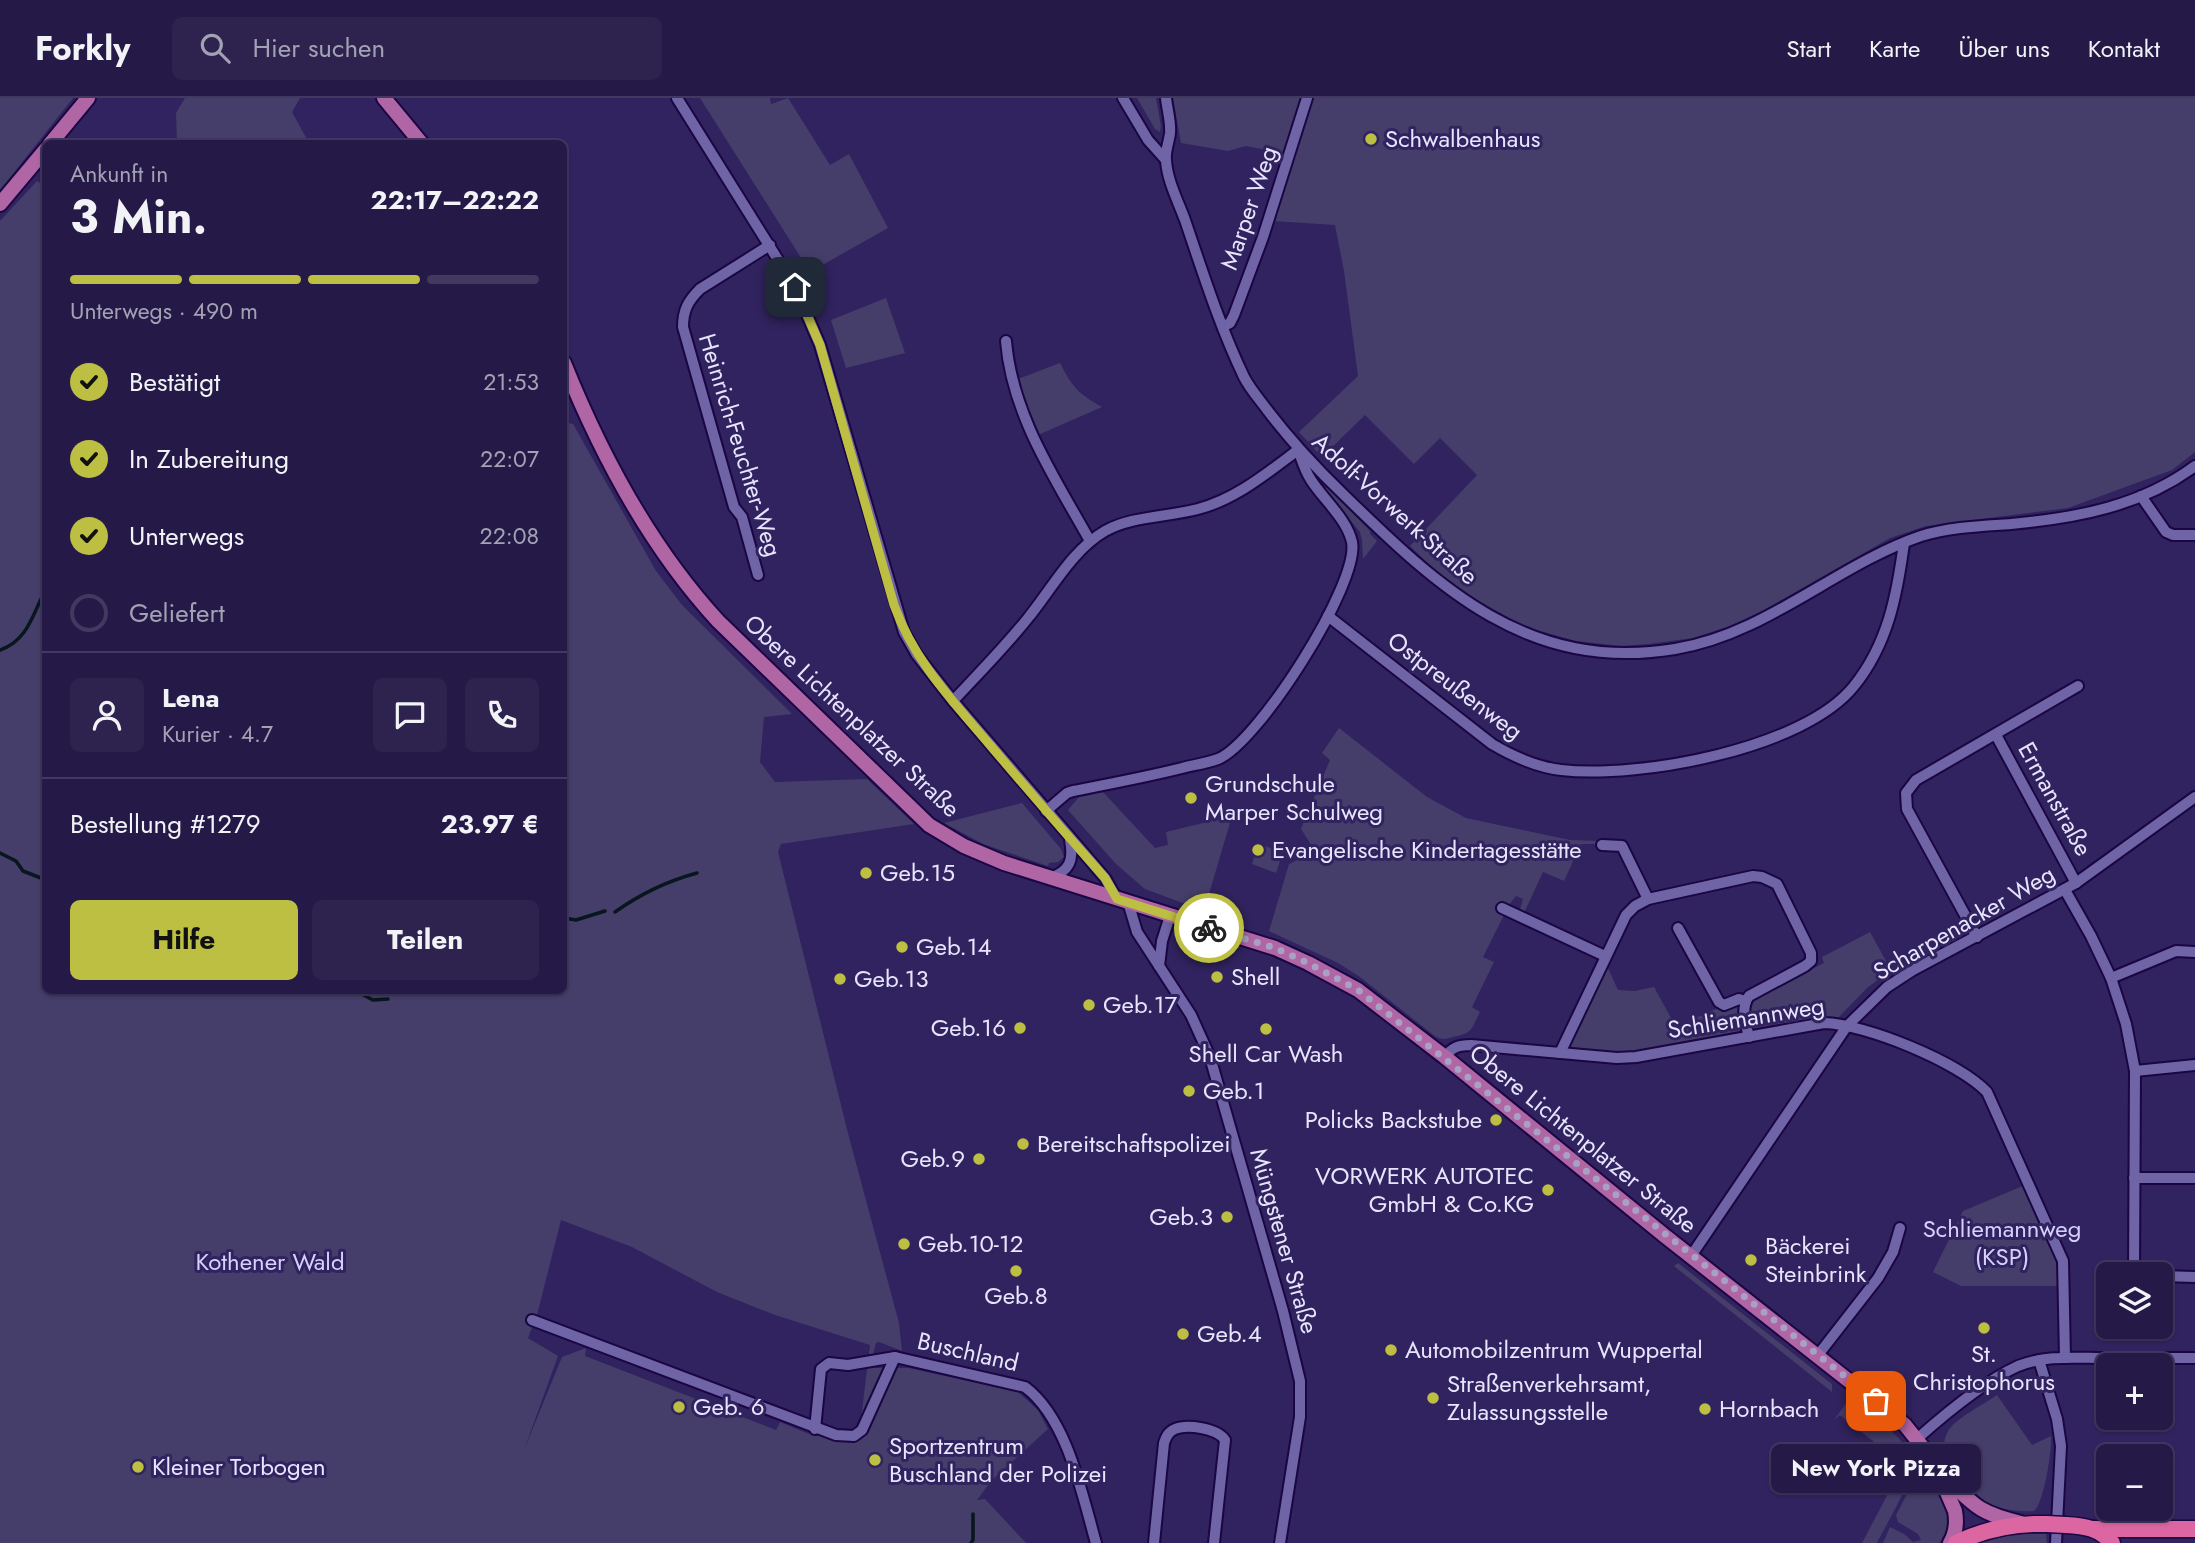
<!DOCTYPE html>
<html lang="de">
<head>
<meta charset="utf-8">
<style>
	:root { --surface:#251a47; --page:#2d234e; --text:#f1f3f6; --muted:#a3a1b4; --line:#423860; --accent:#bdbf43 }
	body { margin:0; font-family:Jost,sans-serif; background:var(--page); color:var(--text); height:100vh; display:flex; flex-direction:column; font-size:26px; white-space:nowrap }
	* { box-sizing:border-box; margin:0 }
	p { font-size:23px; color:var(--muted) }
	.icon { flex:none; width:38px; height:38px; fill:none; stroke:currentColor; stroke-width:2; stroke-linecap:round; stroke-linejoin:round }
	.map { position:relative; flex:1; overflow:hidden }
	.drawer { position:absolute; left:42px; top:42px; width:525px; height:854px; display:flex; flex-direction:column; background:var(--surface); border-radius:10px; box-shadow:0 2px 5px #0004,0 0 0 2px var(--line) }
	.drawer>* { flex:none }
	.controls { position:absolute; left:2096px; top:1164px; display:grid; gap:14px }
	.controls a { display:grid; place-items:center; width:77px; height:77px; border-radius:10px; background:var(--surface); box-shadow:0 2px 5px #0004,0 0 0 2px var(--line); font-size:35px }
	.pin { position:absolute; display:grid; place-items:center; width:60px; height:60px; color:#fff; margin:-30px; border-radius:14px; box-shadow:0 4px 10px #0006 }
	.courier { position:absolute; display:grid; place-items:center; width:70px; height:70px; margin:-35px; border:5px solid #bdbf43; border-radius:50%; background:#fff; color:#222; box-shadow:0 2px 9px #0007 }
	.bubble { position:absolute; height:49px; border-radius:10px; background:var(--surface); box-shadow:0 2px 5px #0004,0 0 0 2px var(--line); font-size:23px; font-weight:700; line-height:49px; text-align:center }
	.head em { font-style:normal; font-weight:700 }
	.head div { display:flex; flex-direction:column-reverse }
	.head { display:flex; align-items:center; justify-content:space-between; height:119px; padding:0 28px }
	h1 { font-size:46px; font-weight:700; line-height:52px }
	.bar { display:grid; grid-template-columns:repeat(4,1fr); gap:10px 7px; align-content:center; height:84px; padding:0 28px }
	.bar i { height:9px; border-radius:5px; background:var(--line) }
	.bar .selected { background:var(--accent) }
	.bar p { grid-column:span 4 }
	.line { display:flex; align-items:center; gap:18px; padding:0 28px; border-top:2px solid var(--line) }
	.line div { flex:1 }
	.round { display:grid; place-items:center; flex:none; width:74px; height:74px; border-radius:10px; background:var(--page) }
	ol { padding:0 28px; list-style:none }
	li { display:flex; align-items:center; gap:21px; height:77px }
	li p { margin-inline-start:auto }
	li .icon { padding:7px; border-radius:50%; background:var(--accent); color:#111; stroke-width:4 }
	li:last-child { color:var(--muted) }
	li i { width:38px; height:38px; border:4px solid var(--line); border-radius:50% }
	.cta { display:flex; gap:14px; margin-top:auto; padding:14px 28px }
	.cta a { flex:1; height:80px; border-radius:10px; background:var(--accent); color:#111; font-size:28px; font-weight:700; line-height:80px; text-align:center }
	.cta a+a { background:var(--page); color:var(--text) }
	header { display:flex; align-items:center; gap:42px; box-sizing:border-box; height:98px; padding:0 35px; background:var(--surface); border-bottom:2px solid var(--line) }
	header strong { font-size:33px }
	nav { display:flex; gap:38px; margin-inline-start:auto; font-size:24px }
	.search { width:490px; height:63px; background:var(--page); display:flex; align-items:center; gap:18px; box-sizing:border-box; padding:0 24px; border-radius:10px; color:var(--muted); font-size:26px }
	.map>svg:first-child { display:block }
</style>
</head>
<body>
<header>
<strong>Forkly</strong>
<div class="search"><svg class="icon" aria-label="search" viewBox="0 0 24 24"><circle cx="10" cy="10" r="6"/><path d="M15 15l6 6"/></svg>Hier suchen</div>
<nav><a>Start</a><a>Karte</a><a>Über uns</a><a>Kontakt</a></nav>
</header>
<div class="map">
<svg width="2195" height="1445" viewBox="0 0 2195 1445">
	<rect width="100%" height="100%" fill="#31235f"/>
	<g fill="#453e6a">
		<path d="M 0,0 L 73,0 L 0,92 Z"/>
		<path d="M 185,0 L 300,0 L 292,14 L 309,45 L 177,45 L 176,15 Z"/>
		<path d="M 700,0 L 770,0 L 771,6 L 788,0 L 830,67 L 849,56 L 888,130 L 810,174 Z"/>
		<path d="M 1137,0 L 1156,0 L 1161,28 L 1160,34 L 1155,31 Z"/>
		<path d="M 1173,0 L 2195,0 L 2195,354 L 2172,372 L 2068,410 L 1926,428 L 1890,440 L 1764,512 L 1730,528 L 1693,540 L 1648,546 L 1621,548 L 1576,543 L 1525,529 L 1465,495 L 1437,474 L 1410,448 L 1477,377 L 1440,340 L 1414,366 L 1365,317 L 1322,359 L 1299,334 L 1358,278 L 1344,173 L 1335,127 L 1273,123 L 1294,57 L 1246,48 L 1228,53 L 1181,45 Z"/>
		<path d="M 37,83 L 45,88 L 46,892 L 564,892 L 564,324 L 573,326 L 656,473 L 682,507 L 792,616 L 764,619 L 760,664 L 775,684 L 867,681 L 914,726 L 781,746 L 778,754 L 849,1039 L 899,1225 L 902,1253 L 879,1244 L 876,1245 L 870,1267 L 876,1270 L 886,1270 L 860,1329 L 870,1247 L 775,1217 L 717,1194 L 632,1149 L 561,1122 L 537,1217 L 528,1240 L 558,1258 L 524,1352 L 562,1259 L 586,1250 L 585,1258 L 776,1332 L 780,1324 L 809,1336 L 811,1334 C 828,1339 850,1347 865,1334 L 894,1270 L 909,1270 L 1018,1294 L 1038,1312 L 1048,1331 L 991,1383 L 977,1402 L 985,1401 L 1026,1445 L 0,1445 L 0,123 Z"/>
		<path d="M 886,200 L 905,255 L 846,270 L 831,222 Z"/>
		<path d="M 1060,265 C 1072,289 1079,296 1102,309 L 1038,337 L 1018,281 Z"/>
		<path d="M 1327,389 L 1370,433 L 1370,436 L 1377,443 L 1363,461 L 1362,442 L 1360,434 L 1325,392 Z"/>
		<path d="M 1339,630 L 1427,699 L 1466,720 L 1570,742 L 1599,743 L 1599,746 L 1581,746 L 1564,783 L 1543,774 L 1524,815 L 1520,811 L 1523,801 L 1516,798 L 1509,807 L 1501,805 L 1498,812 L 1505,815 L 1483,859 L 1494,864 L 1472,909 L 1480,914 C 1470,933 1474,934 1453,939 C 1446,941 1443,942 1436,939 L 1360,879 L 1338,865 L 1269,833 L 1289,766 L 1315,753 L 1301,731 L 1330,662 L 1322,655 Z"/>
		<path d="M 1103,694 L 1155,750 L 1168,747 L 1166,734 L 1232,718 L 1204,813 L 1145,791 L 1116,766 L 1068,712 L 1079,699 Z"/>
		<path d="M 1022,705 L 1061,751 L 1064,759 L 1058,764 L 1049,765 L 1048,768 L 983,746 L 944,725 Z"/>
		<path d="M 1258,746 L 1283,754 L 1276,775 L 1252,766 Z"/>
		<path d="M 1870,834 L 1891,872 L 1867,890 L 1837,921 L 1822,921 L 1753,932 L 1749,913 L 1753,900 L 1824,865 L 1822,859 Z"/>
		<path d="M 1606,866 L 1618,892 L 1635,893 L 1654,889 L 1676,929 L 1718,910 L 1721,913 L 1738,905 L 1744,934 L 1646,951 C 1627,962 1594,953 1573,950 L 1569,946 Z"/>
		<path d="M 2025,1087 L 2058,1162 L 2060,1186 L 2055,1188 L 1961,1188 L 1933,1174 L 1963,1113 Z"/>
		<path d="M 1678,1165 L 1832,1286 L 1832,1294 L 1674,1168 Z"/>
		<path d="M 1997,1297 L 2032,1347 L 2051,1338 C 2052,1352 2044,1405 2034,1413 C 1996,1415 1970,1401 1951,1369 C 1944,1357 1941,1346 1948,1333 C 1955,1321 1984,1306 1997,1297 Z"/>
		<path d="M 1850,1300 C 1867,1314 1906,1339 1911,1360 C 1916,1380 1886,1426 1877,1445 L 1862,1445 L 1900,1373 L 1892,1358 L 1840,1317 L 1834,1322 Z"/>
		<path d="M 1916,1356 C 1926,1370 1948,1404 1949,1420 C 1950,1430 1945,1438 1939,1445 L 1883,1445 L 1890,1429 L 1904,1436 L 1913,1444 L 1921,1442 L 1918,1436 L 1898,1424 L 1896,1417 L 1915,1381 Z"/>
		<path d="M 2025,1434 L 2026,1436 L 2046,1436 L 2047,1445 L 1970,1445 L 1981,1441 Z"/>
	</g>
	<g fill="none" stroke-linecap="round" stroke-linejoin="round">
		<g stroke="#08161d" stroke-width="3.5">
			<path d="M 0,552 C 29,542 33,514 46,491"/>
			<path d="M 0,755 L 16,763 L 23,773 L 46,782"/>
			<path d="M 615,814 C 639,797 667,783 697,775"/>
			<path d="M 564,820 L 576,822 L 605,813"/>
			<path d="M 341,892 L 350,892"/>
			<path d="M 354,892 L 373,902 L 388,901"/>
			<path d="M 397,896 L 401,892"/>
			<path d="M 971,1445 L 973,1442 L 973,1416"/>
		</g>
		<g stroke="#1a0642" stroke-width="14">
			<g id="minor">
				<path d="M 677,0 L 795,189 L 820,247 L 904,534 L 917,557 L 953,603 L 1105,780 L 1117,801"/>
				<path d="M 1123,0 L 1148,42 L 1165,61"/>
				<path d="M 1166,0 C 1167,11 1171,23 1170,35 C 1169,44 1165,53 1166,62 C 1167,82 1178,103 1185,122 C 1203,175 1220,229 1244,279 C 1250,291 1260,302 1268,313 C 1291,343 1315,369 1343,396 C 1439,490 1529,575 1675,551 C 1767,536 1836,467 1921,438 C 1950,429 1982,428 2011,426 C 2077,420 2141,408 2195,368"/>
				<path d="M 1224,228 L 1230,225 L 1234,217 L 1263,139 L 1307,0"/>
				<path d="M 1006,243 C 1012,317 1055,380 1090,443"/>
				<path d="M 2141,398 L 2166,434 L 2173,437 L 2195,437"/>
				<path d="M 758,477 L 742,419 L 734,409 L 683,229 C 683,212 688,203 700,191 L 770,147"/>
				<path d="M 1328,518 L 1492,646 C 1514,659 1536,669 1561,672 C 1638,681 1804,651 1854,588 C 1888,546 1897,497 1904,445"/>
				<path d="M 953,603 C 978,576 1005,549 1028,520 C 1051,492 1072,452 1105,433 C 1132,418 1168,419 1198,411 C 1236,401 1267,375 1298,352"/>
				<path d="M 1996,637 L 2076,785"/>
				<path d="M 1046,713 L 1067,695 L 1073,693 C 1109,686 1146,679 1182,670 C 1194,667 1207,665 1218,661 C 1258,645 1360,485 1352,444 C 1347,421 1323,401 1311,382 C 1306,375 1303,366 1300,357"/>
				<path d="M 1602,747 L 1622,748 L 1648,801"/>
				<path d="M 1050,780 C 1070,773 1074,762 1070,742"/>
				<path d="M 2065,792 L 2091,838 L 2111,880 L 2126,926 L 2135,973 L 2134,1176"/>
				<path d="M 1128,804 L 1137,834 L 1191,917 L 1210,959 L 1283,1213 L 1300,1283 L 1300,1319 L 1280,1445"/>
				<path d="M 1502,810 L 1605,858"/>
				<path d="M 1678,830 L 1719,904 L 1724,907 L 1739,901 L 1745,903"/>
				<path d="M 1977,839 L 1907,711 L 1906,695 L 1916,682 L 2078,588"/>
				<path d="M 1159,868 L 1162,843 L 1170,818"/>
				<path d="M 2111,880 L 2176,853 L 2195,854"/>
				<path d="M 1560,955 L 1626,817 L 1635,808 L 1648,801 L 1753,778 L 1762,779 L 1777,786 L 1811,855 L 1811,863 L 1805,868 L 1749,898 C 1740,911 1746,926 1749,939"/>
				<path d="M 1445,959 C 1452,949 1459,947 1471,947 L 1617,960 L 1636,959 L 1824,925 C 1866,926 1958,964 1987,994 L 2063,1163 L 2065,1260"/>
				<path d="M 2135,973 L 2195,967"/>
				<path d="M 2134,1080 L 2195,1080"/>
				<path d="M 1691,1158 L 1847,928 L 1887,889 L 1913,872 L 2076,785 L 2195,699"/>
				<path d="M 2161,1178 L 2195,1179"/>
				<path d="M 532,1222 L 836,1337 L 854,1338 L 862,1332 L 895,1259 L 1025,1289 C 1067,1320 1082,1396 1096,1445"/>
				<path d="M 1818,1257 L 1878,1180 L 1893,1154 L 1900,1130"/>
				<path d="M 2039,1262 L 2057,1321 L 2061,1348 L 2056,1445"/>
				<path d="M 815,1331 L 821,1271 L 829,1265 L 848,1267 L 895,1259"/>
				<path d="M 1918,1340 C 1945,1316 1985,1283 2018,1268 C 2045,1257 2075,1260 2103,1260 C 2134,1260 2164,1260 2195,1260"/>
				<path d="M 1154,1445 L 1164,1345 C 1166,1339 1168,1334 1175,1331 C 1187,1326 1217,1330 1225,1342 L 1214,1445"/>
			</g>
		</g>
		<g stroke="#1a0642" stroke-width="18">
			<g id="major">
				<path d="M 384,0 L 422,46"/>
				<path d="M 50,46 L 88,0"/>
				<path d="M 0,106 L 46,51"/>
				<path d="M 564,265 C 601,357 650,449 718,523 L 929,727 L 964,748 L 1004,765 L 1275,850 L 1308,865 L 1358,892 L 1445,959 L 1665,1138 L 1905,1327 L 1933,1362 L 1955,1413 C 1957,1424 1956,1435 1950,1445"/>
				<path d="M 1940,1374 C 1973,1405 1974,1414 2021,1425"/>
			</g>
		</g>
		<g stroke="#1a0642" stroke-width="19">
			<g id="highway">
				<path d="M 2066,1427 C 2084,1428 2100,1430 2112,1445"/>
				<path d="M 2093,1431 L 2195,1431"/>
				<path d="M 1956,1445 C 1985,1431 2015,1425 2047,1426"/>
			</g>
		</g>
		<use href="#minor" stroke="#6f64a6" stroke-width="10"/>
		<use href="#major" stroke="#b065a4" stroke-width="14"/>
		<use href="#highway" stroke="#db66a2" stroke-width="16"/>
		<g stroke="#1a0642" stroke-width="19" stroke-linecap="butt">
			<path id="highway-bridge" d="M 2047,1426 L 2066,1427"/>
		</g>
		<use href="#highway-bridge" stroke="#db66a2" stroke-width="16"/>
	</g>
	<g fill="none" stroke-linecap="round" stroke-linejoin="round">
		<path stroke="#a7a1c5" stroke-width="7" stroke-dasharray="0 12.6" d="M 1209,830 L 1275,850 L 1308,865 L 1358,892 L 1876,1303"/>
		<path stroke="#bdbf43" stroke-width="9" d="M 795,189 L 820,247 L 894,507 C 914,563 952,602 990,647 C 1028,692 1066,736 1105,780 L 1117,801 L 1209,830"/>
	</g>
	<g fill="#bdbf43" stroke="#31235f" stroke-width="2.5">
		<circle cx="1371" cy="41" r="7"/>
		<circle cx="1191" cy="700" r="7"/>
		<circle cx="1258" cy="752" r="7"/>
		<circle cx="866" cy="775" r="7"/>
		<circle cx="902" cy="849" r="7"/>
		<circle cx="1217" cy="879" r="7"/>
		<circle cx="840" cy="881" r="7"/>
		<circle cx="1089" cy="907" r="7"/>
		<circle cx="1020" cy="930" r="7"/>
		<circle cx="1266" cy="931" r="7"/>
		<circle cx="1189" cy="993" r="7"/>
		<circle cx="1496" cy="1022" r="7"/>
		<circle cx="1023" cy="1046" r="7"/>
		<circle cx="979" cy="1061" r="7"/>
		<circle cx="1548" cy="1092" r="7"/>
		<circle cx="1227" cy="1119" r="7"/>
		<circle cx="904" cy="1146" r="7"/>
		<circle cx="1751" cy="1162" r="7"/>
		<circle cx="1016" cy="1173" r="7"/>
		<circle cx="1984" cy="1230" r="7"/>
		<circle cx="1183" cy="1236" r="7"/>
		<circle cx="1391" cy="1252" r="7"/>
		<circle cx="1433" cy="1300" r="7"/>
		<circle cx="679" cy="1309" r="7"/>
		<circle cx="1705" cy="1311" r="7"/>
		<circle cx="875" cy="1362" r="7"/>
		<circle cx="138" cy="1369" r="7"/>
	</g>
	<g text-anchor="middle" stroke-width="6" stroke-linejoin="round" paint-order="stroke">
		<g font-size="24" fill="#e7e5fc" stroke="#31235f" text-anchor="start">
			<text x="1385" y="49">Schwalbenhaus</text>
			<text x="1205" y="694">Grundschule<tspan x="1205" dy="28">Marper Schulweg</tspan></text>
			<text x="1272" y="760">Evangelische Kindertagesstätte</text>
			<text x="880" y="783">Geb.15</text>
			<text x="916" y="857">Geb.14</text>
			<text x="1231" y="887">Shell</text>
			<text x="854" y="889">Geb.13</text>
			<text x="1103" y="915">Geb.17</text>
			<text x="1006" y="938" text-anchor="end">Geb.16</text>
			<text x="1266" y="964" text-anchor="middle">Shell Car Wash</text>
			<text x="1203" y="1001">Geb.1</text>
			<text x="1482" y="1030" text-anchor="end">Policks Backstube</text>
			<text x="1037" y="1054">Bereitschaftspolizei</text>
			<text x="965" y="1069" text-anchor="end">Geb.9</text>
			<text x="1534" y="1086" text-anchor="end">VORWERK AUTOTEC<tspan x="1534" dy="28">GmbH &amp; Co.KG</tspan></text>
			<text x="1213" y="1127" text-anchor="end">Geb.3</text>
			<text x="918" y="1154">Geb.10-12</text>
			<text x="1765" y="1156">Bäckerei<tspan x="1765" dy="28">Steinbrink</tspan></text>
			<text x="1016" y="1206" text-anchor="middle">Geb.8</text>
			<text x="1197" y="1244">Geb.4</text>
			<text x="1405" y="1260">Automobilzentrum Wuppertal</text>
			<text x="1984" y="1264" text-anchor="middle">St.<tspan x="1984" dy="28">Christophorus</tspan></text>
			<text x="1447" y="1294">Straßenverkehrsamt,<tspan x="1447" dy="28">Zulassungsstelle</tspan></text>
			<text x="693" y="1317">Geb. 6</text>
			<text x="1719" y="1319">Hornbach</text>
			<text x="889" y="1356">Sportzentrum<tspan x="889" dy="28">Buschland der Polizei</tspan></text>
			<text x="152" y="1377">Kleiner Torbogen</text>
		</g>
		<g font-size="24" fill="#e7e5fc" stroke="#31235f">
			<text transform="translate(1249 110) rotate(-71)" y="8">Marper Weg</text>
			<text transform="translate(740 347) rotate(73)" y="8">Heinrich-Feuchter-Weg</text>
			<text transform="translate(1395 411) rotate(42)" y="8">Adolf-Vorwerk-Straße</text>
			<text transform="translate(1455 588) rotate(37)" y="8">Ostpreußenweg</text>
			<text transform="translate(852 618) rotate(43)" y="8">Obere Lichtenplatzer Straße</text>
			<text transform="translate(2055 701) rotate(61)" y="8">Ermanstraße</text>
			<text transform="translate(1964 825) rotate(-30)" y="8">Scharpenacker Weg</text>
			<text transform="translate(1746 920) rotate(-9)" y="8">Schliemannweg</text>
			<text transform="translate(1583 1041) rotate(39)" y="8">Obere Lichtenplatzer Straße</text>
			<text transform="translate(1284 1143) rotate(74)" y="8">Müngstener Straße</text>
			<text transform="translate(968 1254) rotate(13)" y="8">Buschland</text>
		</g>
		<g font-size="24" fill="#d5d0fc" stroke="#31235f">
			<text x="2002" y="1139">Schliemannweg<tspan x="2002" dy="28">(KSP)</tspan></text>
			<text x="270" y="1172">Kothener Wald</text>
		</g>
	</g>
</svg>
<div class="controls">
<a><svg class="icon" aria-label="layers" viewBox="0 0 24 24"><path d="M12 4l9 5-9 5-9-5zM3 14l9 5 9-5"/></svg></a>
<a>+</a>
<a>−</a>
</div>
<div class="pin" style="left:1876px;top:1303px;background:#ea580c"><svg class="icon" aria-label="bag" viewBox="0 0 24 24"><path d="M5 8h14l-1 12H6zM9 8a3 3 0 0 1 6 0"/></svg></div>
<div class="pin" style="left:795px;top:189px;background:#1f2937"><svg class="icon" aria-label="home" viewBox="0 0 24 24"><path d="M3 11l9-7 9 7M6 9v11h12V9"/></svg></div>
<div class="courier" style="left:1209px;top:830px"><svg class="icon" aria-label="bike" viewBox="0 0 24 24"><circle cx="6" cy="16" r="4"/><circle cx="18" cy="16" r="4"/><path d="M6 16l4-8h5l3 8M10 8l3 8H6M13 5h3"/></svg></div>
<div class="bubble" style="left:1771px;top:1346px;width:210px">New York Pizza</div>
<section class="drawer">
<div class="head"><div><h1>3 Min.</h1><p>Ankunft in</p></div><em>22:17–22:22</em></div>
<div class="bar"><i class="selected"></i><i class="selected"></i><i class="selected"></i><i></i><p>Unterwegs · 490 m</p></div>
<ol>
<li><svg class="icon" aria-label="check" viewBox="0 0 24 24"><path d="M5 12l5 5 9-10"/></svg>Bestätigt<p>21:53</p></li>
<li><svg class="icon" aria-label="check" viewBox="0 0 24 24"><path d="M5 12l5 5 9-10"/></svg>In Zubereitung<p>22:07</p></li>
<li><svg class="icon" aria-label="check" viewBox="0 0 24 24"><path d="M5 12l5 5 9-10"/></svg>Unterwegs<p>22:08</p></li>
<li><i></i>Geliefert</li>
</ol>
<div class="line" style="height:126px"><a class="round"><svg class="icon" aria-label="person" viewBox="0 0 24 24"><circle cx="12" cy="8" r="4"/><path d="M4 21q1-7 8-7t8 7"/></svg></a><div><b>Lena</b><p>Kurier · 4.7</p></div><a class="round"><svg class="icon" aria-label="chat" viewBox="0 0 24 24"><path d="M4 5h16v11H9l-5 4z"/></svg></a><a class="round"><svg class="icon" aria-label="phone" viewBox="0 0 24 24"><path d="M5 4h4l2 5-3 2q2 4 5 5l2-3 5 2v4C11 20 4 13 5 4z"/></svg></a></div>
<div class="line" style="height:91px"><div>Bestellung #1279</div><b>23.97 €</b></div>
<div class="cta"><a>Hilfe</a><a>Teilen</a></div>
</section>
</div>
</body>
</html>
